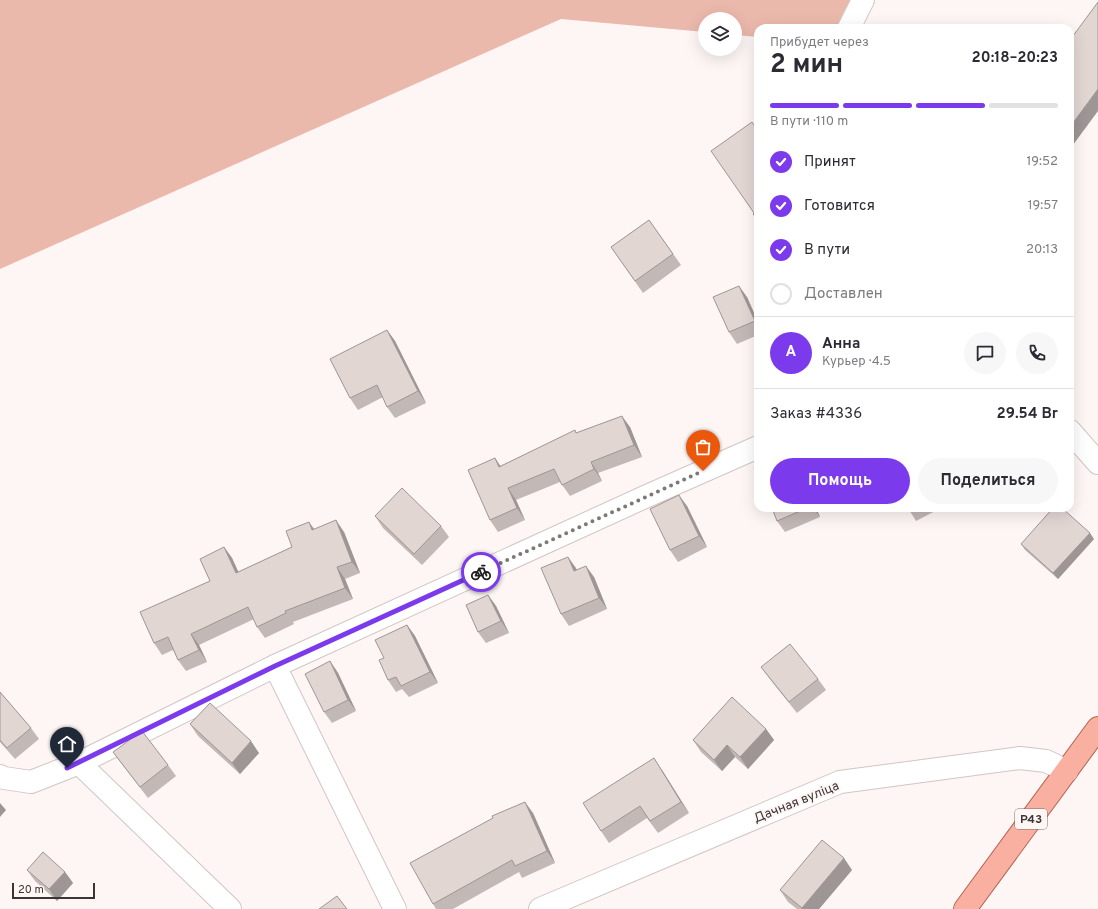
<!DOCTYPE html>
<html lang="ru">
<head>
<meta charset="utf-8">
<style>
	:root { --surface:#fff; --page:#f7f7f7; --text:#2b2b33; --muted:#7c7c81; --line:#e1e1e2; --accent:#7c3aed }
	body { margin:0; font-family:Overpass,sans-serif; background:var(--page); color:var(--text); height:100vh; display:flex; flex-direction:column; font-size:15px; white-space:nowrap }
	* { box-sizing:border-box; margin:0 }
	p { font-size:13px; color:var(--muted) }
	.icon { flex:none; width:22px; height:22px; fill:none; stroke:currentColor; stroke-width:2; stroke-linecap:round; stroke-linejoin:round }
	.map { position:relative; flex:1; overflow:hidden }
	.panel { position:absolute; left:754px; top:24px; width:320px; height:488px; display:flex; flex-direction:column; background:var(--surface); border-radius:12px; box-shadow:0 4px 16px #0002 }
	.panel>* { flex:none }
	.buttons { position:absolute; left:698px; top:12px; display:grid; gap:8px }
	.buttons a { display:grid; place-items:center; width:44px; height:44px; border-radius:50%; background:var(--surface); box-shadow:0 4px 16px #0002; font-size:20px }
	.scale { position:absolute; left:12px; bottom:10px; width:83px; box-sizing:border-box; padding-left:4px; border:2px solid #3a3534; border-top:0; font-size:11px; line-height:14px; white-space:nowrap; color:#3a3534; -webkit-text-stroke:3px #fdf6f4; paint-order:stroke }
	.pin { position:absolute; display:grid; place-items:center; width:34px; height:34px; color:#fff; margin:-41px -17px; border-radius:50% 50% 50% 0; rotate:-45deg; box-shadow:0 0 4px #0007 }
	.pin .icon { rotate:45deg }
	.courier { position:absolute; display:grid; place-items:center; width:40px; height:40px; margin:-20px; border:3px solid #7c3aed; border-radius:50%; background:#fff; color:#222; box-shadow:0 1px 5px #0007 }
	.overview em { font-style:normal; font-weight:700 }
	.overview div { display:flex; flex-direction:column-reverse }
	.overview { display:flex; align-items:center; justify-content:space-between; height:68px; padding:0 16px }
	h1 { font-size:26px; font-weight:700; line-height:30px }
	.bar { display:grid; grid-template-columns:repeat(4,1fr); gap:6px 4px; align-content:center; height:48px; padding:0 16px }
	.bar i { height:5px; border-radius:3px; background:var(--line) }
	.bar .selected { background:var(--accent) }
	.bar p { grid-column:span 4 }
	.line { display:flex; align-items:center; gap:10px; padding:0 16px; border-top:1px solid var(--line) }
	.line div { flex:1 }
	.round { display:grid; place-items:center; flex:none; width:42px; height:42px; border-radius:21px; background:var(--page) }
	ol { padding:0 16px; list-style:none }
	li { display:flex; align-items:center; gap:12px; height:44px }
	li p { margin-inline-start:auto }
	li .icon { padding:4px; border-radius:50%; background:var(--accent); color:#fff; stroke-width:4 }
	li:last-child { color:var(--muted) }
	li i { width:22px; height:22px; border:2px solid var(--line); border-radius:50% }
	.action { display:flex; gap:8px; margin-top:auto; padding:8px 16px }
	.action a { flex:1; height:46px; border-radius:24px; background:var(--accent); color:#fff; font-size:16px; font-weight:700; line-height:46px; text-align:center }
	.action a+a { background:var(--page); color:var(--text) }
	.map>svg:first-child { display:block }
</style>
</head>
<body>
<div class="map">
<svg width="1098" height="909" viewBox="0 0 1098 909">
	<rect width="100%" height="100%" fill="#fdf6f4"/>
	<path fill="#ebb8ac" d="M 0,0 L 850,0 L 836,28 L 758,28 L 758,37 L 735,35 L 735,19 L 705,19 L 705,32 L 561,19 L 0,269 Z"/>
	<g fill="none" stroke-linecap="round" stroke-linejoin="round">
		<g stroke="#d2c6c3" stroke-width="24">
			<g id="minor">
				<path d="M 849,28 L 863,0"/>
				<path d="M 1070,431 L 1098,463"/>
				<path d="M 275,666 L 395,909"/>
				<path d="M 79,763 L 230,909"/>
				<path d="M 0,776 L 4,778 L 31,782 L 79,763 L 275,666 L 647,496 L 758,447"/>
				<path d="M 540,909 L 840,782 L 1020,758 L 1046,761 L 1067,771"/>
			</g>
		</g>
		<g stroke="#b46252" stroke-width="24">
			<path id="major" d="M 965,909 L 1098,728"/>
		</g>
		<use href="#minor" stroke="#fff" stroke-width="22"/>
		<use href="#major" stroke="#fab0a1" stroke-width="22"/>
	</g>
	<g fill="#c2b8b5">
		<path d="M 649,220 L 681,265 L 643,293 L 611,247 Z"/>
		<path d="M 747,297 L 758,322 L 758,335 L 737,344 L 729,332 Z"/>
		<path d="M 387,330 L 395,341 L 426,403 L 395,418 L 387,407 L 383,397 L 358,410 L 350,398 Z"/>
		<path d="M 630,427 L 642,457 L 598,473 L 602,481 L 570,496 L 560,482 L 516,500 L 525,520 L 498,532 L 490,520 L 495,458 L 500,466 L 577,433 Z"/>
		<path d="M 687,506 L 707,547 L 678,562 L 670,550 Z"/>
		<path d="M 772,508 L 816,508 L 820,517 L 785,532 L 777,521 Z"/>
		<path d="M 908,508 L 941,508 L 916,521 Z"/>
		<path d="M 375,516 L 441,526 L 449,537 L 422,565 L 383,528 Z"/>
		<path d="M 314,529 L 344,532 L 360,573 L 345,579 L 353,599 L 293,622 L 294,624 L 265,638 L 257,627 L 254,619 L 199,645 L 207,662 L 186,671 L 178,660 L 173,650 L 162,655 L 154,643 L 210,581 L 224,547 L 232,558 L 238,572 L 292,547 Z"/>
		<path d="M 1094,539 L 1058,579 L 1025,550 L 1021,544 Z"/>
		<path d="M 568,557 L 576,570 L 594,577 L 607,609 L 569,626 L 561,614 Z"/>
		<path d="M 488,595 L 496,606 L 509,633 L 486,643 L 478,632 Z"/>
		<path d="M 407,625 L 415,636 L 438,683 L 409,697 L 402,689 L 396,692 L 388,680 L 384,658 Z"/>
		<path d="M 330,661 L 338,673 L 356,711 L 332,723 L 324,712 Z"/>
		<path d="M 761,667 L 818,679 L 826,690 L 797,713 L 769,678 Z"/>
		<path d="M 0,692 L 31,728 L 39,739 L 15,759 L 0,742 Z"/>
		<path d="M 190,724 L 259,753 L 240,774 L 198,736 Z"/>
		<path d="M 766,729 L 774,740 L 748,769 L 735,757 L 722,771 L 701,752 L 693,740 Z"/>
		<path d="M 113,752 L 168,765 L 176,776 L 148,798 L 121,763 Z"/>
		<path d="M 662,770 L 689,813 L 658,833 L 647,818 L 609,843 L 601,831 Z"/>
		<path d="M 533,813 L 555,863 L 522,878 L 519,872 L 453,909 L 436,909 L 433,904 Z"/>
		<path d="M 27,870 L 65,872 L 73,883 L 57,901 L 35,881 Z"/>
		<path d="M 852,870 L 819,909 L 797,909 L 788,902 L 780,890 Z"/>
	</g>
	<g fill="#9e9694">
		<path d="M 1098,89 L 1098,111 L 1070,149 L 1070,127 Z"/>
		<path d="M 739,286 L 747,297 L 758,322 L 758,326 L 755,321 Z"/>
		<path d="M 387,330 L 395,341 L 426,403 L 418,391 Z"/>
		<path d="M 622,416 L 630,427 L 642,457 L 634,445 Z"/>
		<path d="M 495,458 L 503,470 L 499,467 Z"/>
		<path d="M 591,462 L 598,473 L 602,481 L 594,469 Z"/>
		<path d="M 508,488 L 516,500 L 525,520 L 517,508 Z"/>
		<path d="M 679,495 L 687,506 L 707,547 L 699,536 Z"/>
		<path d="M 813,508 L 816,508 L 820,517 Z"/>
		<path d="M 336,520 L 344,532 L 360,573 L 352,562 Z"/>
		<path d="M 309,522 L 317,533 L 312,530 Z"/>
		<path d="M 1090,533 L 1094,539 L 1058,579 L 1053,573 Z"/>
		<path d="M 224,547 L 232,558 L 244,584 L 236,573 Z"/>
		<path d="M 568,557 L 576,568 L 582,582 L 574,571 Z"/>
		<path d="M 586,566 L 594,577 L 607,609 L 599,598 Z"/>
		<path d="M 337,567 L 345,579 L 353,599 L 345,588 Z"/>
		<path d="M 488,595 L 496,606 L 509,633 L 501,621 Z"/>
		<path d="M 407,625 L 415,636 L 438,683 L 430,672 Z"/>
		<path d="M 191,634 L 199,645 L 207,662 L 199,650 Z"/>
		<path d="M 330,661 L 338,673 L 356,711 L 348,700 Z"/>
		<path d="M 766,729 L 774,740 L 748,769 L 740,757 Z"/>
		<path d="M 251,741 L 259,753 L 240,774 L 232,763 Z"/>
		<path d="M 727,745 L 735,757 L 722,771 L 714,760 Z"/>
		<path d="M 654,758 L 662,770 L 689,813 L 681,802 Z"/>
		<path d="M 525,802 L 533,813 L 555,863 L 547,851 Z"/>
		<path d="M 0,803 L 6,810 L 0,817 Z"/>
		<path d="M 844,858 L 852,870 L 819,909 L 802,909 L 802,908 Z"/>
		<path d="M 65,872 L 73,883 L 57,901 L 49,889 Z"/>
	</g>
	<g fill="#e2d6d3" stroke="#9e9694">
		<path d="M 1098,2 L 1098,89 L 1070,127 L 1070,40 Z"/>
		<path d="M 752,122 L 758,131 L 758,220 L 753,214 L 754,213 L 711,151 Z"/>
		<path d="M 649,220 L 673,254 L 635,281 L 611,247 Z"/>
		<path d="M 739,286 L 755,321 L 729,332 L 713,297 Z"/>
		<path d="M 387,330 L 418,391 L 387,407 L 377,385 L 350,398 L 330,359 Z"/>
		<path d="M 622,416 L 634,445 L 591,462 L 594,469 L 562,485 L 554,469 L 508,488 L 517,508 L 490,520 L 468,470 L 495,458 L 499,467 L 575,430 L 576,433 Z"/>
		<path d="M 758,465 L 758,476 L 754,467 Z"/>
		<path d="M 402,488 L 441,526 L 414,554 L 375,516 Z"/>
		<path d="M 679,495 L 699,536 L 670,550 L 650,509 Z"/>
		<path d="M 772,508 L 807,508 L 777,521 Z"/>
		<path d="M 1053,508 L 1062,508 L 1090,533 L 1053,573 L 1021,544 Z"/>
		<path d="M 336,520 L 352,562 L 337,567 L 345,588 L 285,611 L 286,613 L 257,627 L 248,607 L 191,634 L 199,650 L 178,660 L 168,637 L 154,643 L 140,612 L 210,581 L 200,559 L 224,547 L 236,573 L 292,547 L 286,531 L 309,522 L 312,530 Z"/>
		<path d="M 568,557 L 574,571 L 586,566 L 599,598 L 561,614 L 541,568 Z"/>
		<path d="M 488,595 L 501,621 L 478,632 L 466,605 Z"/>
		<path d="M 407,625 L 430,672 L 401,686 L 396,677 L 388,680 L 379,660 L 384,658 L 375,640 Z"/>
		<path d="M 790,644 L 818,679 L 789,702 L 761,667 Z"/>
		<path d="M 330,661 L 348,700 L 324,712 L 305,674 Z"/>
		<path d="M 0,692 L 31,728 L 7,748 L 0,740 Z"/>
		<path d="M 732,697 L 766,729 L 740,757 L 727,745 L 714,760 L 693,740 Z"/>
		<path d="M 210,703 L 251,741 L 232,763 L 190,724 Z"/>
		<path d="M 142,731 L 168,765 L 140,787 L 113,752 Z"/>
		<path d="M 654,758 L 681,802 L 650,821 L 640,806 L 601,831 L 583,803 Z"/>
		<path d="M 525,802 L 547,851 L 515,866 L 512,860 L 433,904 L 410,863 L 493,818 L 492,816 Z"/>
		<path d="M 822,840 L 844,858 L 802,908 L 780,890 Z"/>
		<path d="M 43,852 L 65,872 L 49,889 L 27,870 Z"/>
		<path d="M 337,896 L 347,909 L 319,909 Z"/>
	</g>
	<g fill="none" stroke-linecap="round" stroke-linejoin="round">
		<path stroke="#7e7977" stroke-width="4" stroke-dasharray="0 7.2" d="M 481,572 L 703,471"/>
		<path stroke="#7c3aed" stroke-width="5" d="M 67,768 L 275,666 L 481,572"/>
	</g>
	<g text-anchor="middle" stroke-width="4" stroke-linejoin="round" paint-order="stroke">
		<rect fill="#fdf6f4" stroke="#746f6e" stroke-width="1" x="1015" y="809" width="32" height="20" rx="3"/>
		<g font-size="12" font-weight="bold" fill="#3a3534">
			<text x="1031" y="823">Р43</text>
		</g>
		<g font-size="13" fill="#3a3534" stroke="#fdf6f4">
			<text transform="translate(796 801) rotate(-22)" y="5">Дачная вуліца</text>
		</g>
	</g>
</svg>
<div class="buttons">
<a><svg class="icon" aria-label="layers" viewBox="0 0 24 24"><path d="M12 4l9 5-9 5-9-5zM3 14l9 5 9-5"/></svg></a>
</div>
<div class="scale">20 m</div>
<div class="pin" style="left:703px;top:471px;background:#ea580c"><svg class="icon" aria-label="bag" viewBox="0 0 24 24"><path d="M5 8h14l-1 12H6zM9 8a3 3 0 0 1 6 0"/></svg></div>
<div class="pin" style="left:67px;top:768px;background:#1f2937"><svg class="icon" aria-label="home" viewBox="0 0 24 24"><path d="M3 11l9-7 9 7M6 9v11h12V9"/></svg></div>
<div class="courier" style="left:481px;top:572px"><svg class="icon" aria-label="bike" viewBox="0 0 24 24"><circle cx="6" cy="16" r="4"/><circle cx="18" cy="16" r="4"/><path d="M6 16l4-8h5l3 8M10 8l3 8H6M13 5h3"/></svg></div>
<section class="panel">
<div class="overview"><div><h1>2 мин</h1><p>Прибудет через</p></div><em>20:18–20:23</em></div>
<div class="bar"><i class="selected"></i><i class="selected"></i><i class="selected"></i><i></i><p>В пути · 110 m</p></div>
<ol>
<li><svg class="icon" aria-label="check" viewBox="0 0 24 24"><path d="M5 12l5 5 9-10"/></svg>Принят<p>19:52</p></li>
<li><svg class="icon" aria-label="check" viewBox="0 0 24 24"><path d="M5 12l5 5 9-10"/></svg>Готовится<p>19:57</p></li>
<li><svg class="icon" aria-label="check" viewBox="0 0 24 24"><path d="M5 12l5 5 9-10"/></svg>В пути<p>20:13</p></li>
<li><i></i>Доставлен</li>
</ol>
<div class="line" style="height:72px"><b class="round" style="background:var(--accent);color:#fff">А</b><div><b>Анна</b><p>Курьер · 4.5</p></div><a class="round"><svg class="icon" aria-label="chat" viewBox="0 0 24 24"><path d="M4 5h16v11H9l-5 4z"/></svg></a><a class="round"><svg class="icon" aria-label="phone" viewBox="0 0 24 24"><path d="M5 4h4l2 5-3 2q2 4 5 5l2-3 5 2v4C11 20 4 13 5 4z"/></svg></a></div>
<div class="line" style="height:52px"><div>Заказ #4336</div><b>29.54 Br</b></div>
<div class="action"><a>Помощь</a><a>Поделиться</a></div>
</section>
</div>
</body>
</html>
